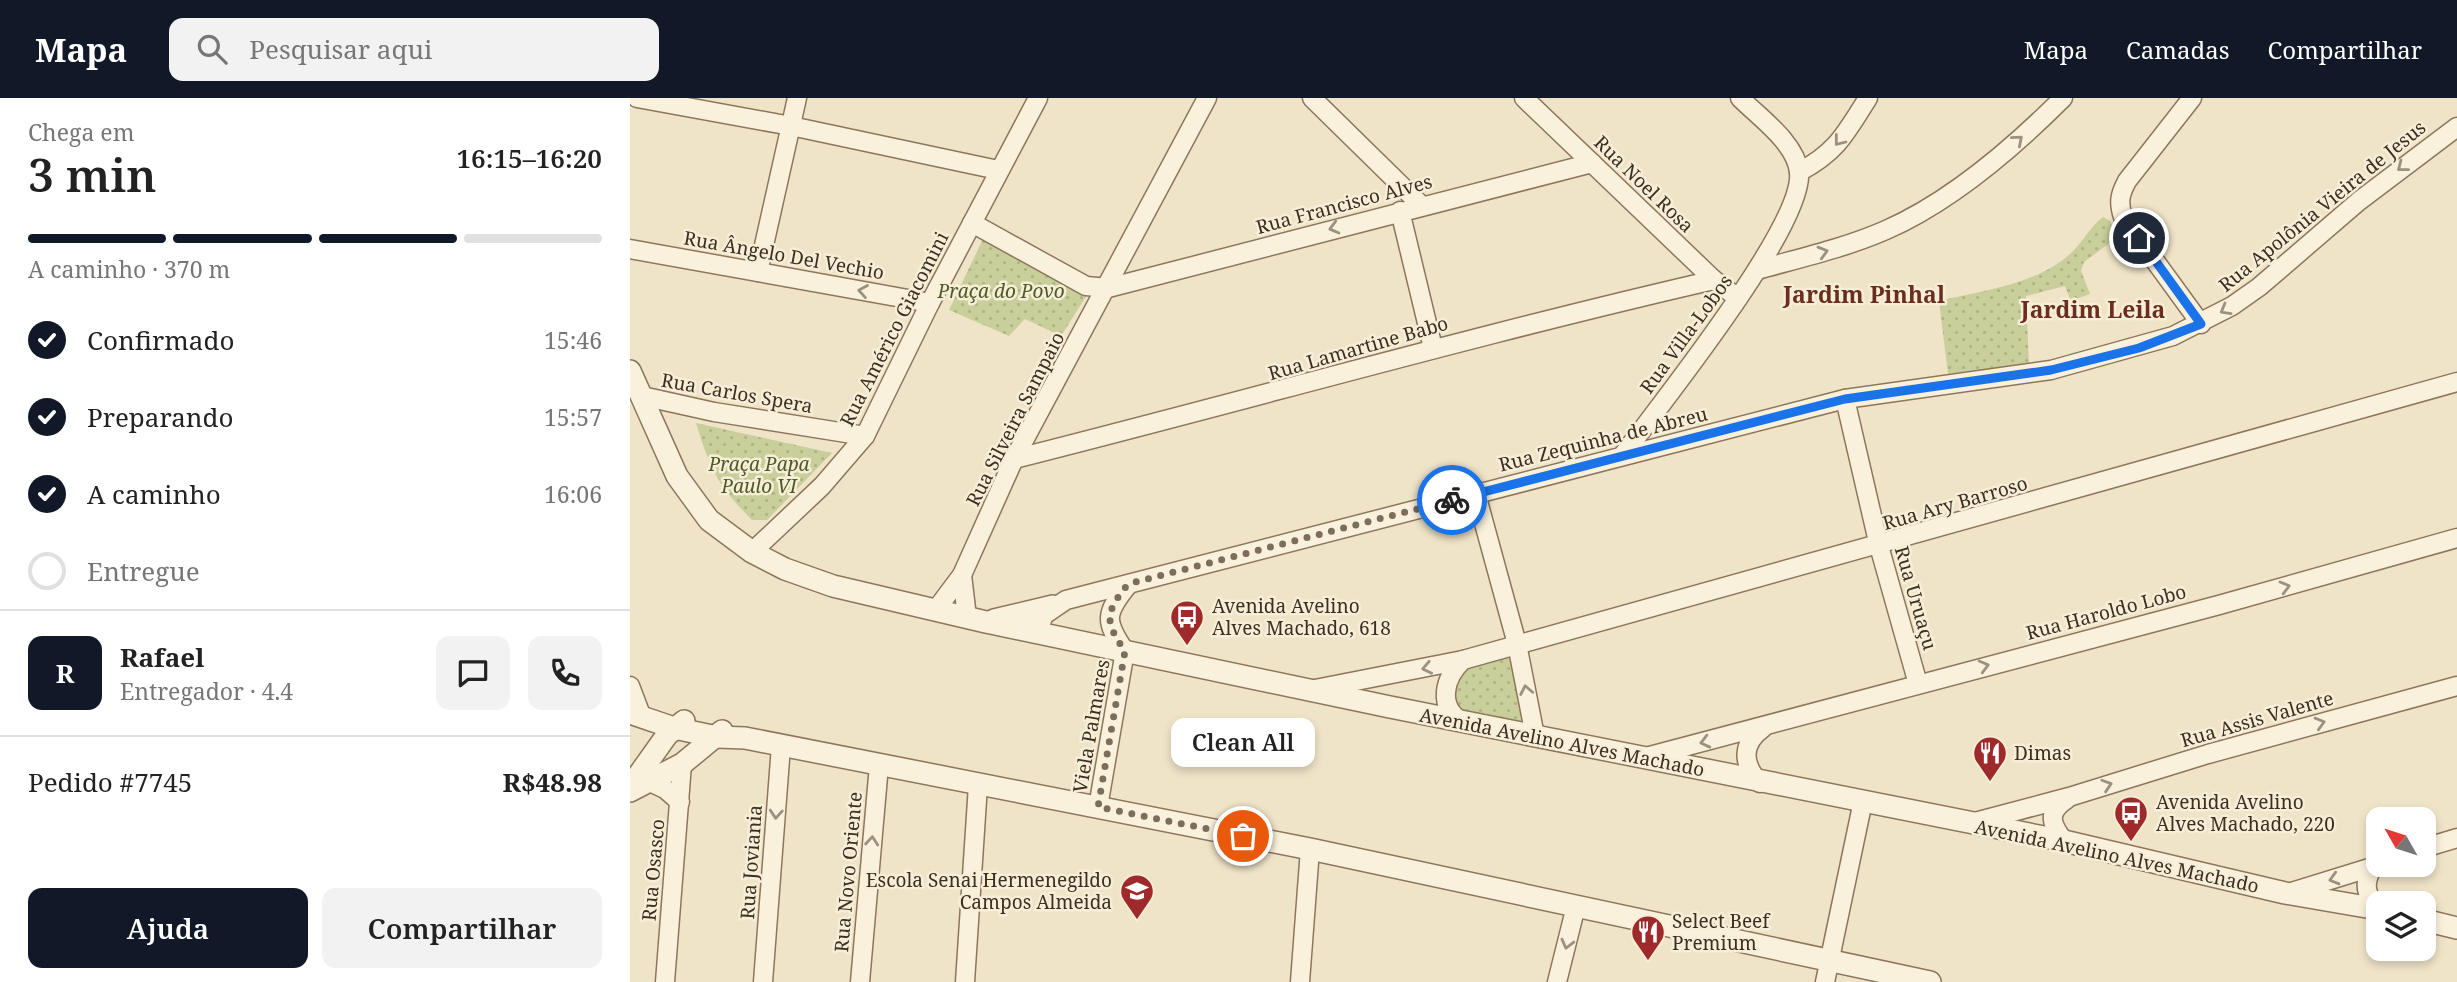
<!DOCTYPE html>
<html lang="pt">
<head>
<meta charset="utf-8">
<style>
	:root { --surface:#fff; --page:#f2f2f2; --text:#222; --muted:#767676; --line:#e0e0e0; --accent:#111827 }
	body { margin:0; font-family:"Noto Serif",serif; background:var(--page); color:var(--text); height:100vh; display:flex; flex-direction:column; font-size:26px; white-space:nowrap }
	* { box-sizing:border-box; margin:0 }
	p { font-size:23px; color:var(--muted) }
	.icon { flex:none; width:38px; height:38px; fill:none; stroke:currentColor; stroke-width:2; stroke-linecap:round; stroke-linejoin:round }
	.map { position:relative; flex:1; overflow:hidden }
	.details { display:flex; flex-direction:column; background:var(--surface); width:630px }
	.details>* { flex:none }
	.needle { width:46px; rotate:309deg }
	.buttons { position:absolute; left:1736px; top:709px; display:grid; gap:14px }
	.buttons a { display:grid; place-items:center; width:70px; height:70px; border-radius:14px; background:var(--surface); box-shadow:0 4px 10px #0003; font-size:35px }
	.pin { position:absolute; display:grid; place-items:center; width:60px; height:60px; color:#fff; margin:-30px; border:4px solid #fff; border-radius:50%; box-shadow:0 2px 7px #0007 }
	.courier { position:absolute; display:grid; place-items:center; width:70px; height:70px; margin:-35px; border:5px solid #1a73e8; border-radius:50%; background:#fff; color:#222; box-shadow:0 2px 9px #0007 }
	.bubble { position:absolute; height:49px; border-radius:14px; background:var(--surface); box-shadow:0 4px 10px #0003; font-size:23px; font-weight:600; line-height:49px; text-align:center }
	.overview em { font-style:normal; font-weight:600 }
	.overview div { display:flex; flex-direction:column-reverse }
	.overview { display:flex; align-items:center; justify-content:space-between; height:119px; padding:0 28px }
	h1 { font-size:46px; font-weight:600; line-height:52px }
	.bar { display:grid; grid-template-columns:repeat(4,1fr); gap:10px 7px; align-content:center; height:84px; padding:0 28px }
	.bar i { height:9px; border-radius:5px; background:var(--line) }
	.bar .active { background:var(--accent) }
	.bar p { grid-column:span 4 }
	.line { display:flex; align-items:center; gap:18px; padding:0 28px; border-top:2px solid var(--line) }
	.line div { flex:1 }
	.round { display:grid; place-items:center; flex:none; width:74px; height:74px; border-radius:14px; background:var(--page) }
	ol { padding:0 28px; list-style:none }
	li { display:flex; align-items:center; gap:21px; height:77px }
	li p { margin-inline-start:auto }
	li .icon { padding:7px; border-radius:50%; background:var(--accent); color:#fff; stroke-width:4 }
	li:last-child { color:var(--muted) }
	li i { width:38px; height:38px; border:4px solid var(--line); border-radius:50% }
	.button { display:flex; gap:14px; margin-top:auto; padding:14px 28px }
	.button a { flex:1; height:80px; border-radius:14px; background:var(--accent); color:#fff; font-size:28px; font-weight:600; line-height:80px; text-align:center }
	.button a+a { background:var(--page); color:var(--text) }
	header { display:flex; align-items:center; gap:42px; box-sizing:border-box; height:98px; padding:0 35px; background:var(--accent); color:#fff }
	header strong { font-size:33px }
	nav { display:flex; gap:38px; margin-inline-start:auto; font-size:24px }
	.search { width:490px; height:63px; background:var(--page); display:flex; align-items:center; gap:18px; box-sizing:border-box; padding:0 24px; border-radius:14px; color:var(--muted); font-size:26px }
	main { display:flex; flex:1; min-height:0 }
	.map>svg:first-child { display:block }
</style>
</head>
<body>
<header>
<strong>Mapa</strong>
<div class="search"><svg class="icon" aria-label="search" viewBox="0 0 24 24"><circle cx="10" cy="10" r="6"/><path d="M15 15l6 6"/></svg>Pesquisar aqui</div>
<nav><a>Mapa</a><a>Camadas</a><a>Compartilhar</a></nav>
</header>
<main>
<section class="details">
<div class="overview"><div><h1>3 min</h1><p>Chega em</p></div><em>16:15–16:20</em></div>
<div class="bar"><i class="active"></i><i class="active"></i><i class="active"></i><i></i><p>A caminho · 370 m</p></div>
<ol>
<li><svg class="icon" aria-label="check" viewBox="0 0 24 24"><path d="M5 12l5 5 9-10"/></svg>Confirmado<p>15:46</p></li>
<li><svg class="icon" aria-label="check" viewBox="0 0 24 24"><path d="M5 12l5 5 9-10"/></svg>Preparando<p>15:57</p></li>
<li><svg class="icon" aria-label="check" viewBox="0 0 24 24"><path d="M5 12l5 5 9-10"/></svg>A caminho<p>16:06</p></li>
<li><i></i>Entregue</li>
</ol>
<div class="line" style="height:126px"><b class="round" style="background:var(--accent);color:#fff">R</b><div><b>Rafael</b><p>Entregador · 4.4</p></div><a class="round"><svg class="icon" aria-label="chat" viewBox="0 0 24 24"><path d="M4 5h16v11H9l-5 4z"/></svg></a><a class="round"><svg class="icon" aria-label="phone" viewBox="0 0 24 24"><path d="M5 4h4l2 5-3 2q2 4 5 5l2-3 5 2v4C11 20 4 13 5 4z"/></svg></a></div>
<div class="line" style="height:91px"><div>Pedido #7745</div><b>R$48.98</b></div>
<div class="button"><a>Ajuda</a><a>Compartilhar</a></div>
</section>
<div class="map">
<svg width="1827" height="884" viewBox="0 0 1827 884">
	<defs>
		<pattern id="park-dots" width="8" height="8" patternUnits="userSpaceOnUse" patternTransform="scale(1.75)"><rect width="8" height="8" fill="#c9cf9b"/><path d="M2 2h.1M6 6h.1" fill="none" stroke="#aeb285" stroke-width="1.8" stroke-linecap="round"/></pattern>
	</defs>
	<rect width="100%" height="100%" fill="#f0e4c8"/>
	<g fill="url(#park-dots)">
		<path d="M 1473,119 L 1480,123 L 1489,138 L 1454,164 L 1451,173 L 1460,196 L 1441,203 L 1435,188 L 1396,198 L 1399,266 L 1318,276 L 1309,203 C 1354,192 1412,186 1445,151 C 1455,140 1461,128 1473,119 Z"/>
		<path d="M 353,141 L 459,194 L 431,238 L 395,221 L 379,238 L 319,212 Z"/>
		<path d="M 66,325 L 202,355 L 137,422 L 122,422 C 88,388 80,371 66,325 Z"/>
		<path d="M 888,550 L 902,630 L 828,612 L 823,599 L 827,574 Z"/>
	</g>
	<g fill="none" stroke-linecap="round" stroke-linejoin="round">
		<g stroke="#8d765c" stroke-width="21">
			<g id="minor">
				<path d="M 7,0 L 161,28 L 368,72"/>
				<path d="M 682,0 L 791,107"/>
				<path d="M 894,0 L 1084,182 L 1108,200"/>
				<path d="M 1562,0 L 1497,83 C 1490,96 1488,104 1493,119 L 1571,226"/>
				<path d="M 1169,74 C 1207,54 1216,35 1238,0"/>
				<path d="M 770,113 L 803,250"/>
				<path d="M 342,125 L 456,188 L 478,190 L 962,65"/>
				<path d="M 0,151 L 300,205"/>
				<path d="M 1127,172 C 1170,160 1215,150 1256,132 C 1320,104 1384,49 1433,0"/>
				<path d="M 128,174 L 167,0"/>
				<path d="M 12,298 L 84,314 L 235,338"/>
				<path d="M 1215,301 L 1249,448 L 1288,586"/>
				<path d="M 993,357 C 1029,308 1175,127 1169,74 C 1166,45 1129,19 1110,0"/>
				<path d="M 384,361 C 618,302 849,236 1084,182"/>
				<path d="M 846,396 L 887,546 L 905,638"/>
				<path d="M 122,454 L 192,388 L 235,338 L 300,205 L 408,0"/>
				<path d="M 332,477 L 337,519"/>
				<path d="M 305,513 L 332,477 L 384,361 L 577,0"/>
				<path d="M 407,535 L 414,517 L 436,502 L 1215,301 L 1421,272 L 1543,238 L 1602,208 L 1629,189 L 1729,103 L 1827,29"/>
				<path d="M 0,588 L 11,617"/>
				<path d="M 685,591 L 833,562 L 1827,284"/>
				<path d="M 832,624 C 807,608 814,580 833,562"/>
				<path d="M 1016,659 L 1589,507 L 1827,440"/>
				<path d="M 20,684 L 35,691 L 50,704"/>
				<path d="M 1130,685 C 1112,666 1111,646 1133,630"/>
				<path d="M 468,709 L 495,553 C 474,523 475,515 498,487"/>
				<path d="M 1345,724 L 1439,699 L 1578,656 L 1827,588"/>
				<path d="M 1434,743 C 1421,726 1416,715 1437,701"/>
				<path d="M 1794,750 L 1827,740"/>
				<path d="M 1742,771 C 1733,786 1736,798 1748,809"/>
				<path d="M 1658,795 L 1752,766"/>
				<path d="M 35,884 L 52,666"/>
				<path d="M 133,884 L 151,648"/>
				<path d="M 230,884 L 249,667"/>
				<path d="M 335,884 L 348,687"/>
				<path d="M 670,884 L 680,751"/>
				<path d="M 927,884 L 946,808"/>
				<path d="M 1195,884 L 1233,703"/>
			</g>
		</g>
		<g stroke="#8d765c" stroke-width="24">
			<g id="tertiary">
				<path d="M 0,273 L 47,378 L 79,422 L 122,454 L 155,471 L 203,488 L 356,524 L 760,609 L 1434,743 L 1655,795 L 1748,811"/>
				<path d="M 364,522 L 423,508"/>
				<path d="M 0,615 L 44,630 L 87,639 L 115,640 L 680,751 L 1300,884"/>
				<path d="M 0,689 L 37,637 L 54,623"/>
				<path d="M 0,693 L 52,666 L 92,633"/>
				<path d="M 1794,822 L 1827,830"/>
			</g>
		</g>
		<use href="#minor" stroke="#faf1dc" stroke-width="18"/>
		<use href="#tertiary" stroke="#faf1dc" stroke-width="21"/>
	</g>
	<defs><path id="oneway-chevron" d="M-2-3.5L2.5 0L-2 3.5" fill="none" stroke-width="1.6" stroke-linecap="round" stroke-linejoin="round" transform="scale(1.75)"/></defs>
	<g stroke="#9c907e">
		<use href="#oneway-chevron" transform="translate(1388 42) rotate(-41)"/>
		<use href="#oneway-chevron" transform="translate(1209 43) rotate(128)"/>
		<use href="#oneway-chevron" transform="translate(1772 69) rotate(142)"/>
		<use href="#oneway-chevron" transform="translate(704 130) rotate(165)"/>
		<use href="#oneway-chevron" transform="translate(1193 154) rotate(-16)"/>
		<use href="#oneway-chevron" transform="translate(233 193) rotate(-170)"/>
		<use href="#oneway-chevron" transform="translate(1595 212) rotate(150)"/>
		<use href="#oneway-chevron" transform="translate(1655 489) rotate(-15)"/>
		<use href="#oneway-chevron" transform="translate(1354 568) rotate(-15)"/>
		<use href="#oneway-chevron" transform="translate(797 570) rotate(168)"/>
		<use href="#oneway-chevron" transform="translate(896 592) rotate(-101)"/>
		<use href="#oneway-chevron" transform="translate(1690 625) rotate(-16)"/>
		<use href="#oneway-chevron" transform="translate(1075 644) rotate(166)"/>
		<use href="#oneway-chevron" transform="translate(1477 687) rotate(-18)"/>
		<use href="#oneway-chevron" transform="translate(146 716) rotate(94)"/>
		<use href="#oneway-chevron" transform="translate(242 743) rotate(-85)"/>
		<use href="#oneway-chevron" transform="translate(1704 781) rotate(164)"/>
		<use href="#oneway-chevron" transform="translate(937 846) rotate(104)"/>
	</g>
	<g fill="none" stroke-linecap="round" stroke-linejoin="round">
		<path stroke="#7c6e5b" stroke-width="7" stroke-dasharray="0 12.6" d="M 613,738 L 468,709 L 495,553 C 474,523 475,515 498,486 L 822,402"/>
		<path stroke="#1a73e8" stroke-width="9" d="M 822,402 L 1215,301 L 1421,272 L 1509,250 L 1571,226 L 1509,140"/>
	</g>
	<defs>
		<g id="bus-pin" transform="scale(1.75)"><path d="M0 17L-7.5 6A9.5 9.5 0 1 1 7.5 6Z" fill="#9e2a2b" stroke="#f7eed8"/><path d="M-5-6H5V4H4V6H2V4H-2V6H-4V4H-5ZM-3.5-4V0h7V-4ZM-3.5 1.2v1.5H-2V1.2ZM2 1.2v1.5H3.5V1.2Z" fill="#fff"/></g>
		<g id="restaurant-pin" transform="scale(1.75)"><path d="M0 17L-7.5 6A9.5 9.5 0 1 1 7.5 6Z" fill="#9e2a2b" stroke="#f7eed8"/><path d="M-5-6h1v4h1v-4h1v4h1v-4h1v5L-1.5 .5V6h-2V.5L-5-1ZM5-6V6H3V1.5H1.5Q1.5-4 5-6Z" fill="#fff"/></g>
		<g id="school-pin" transform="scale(1.75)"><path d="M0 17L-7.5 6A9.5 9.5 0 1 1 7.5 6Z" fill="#9e2a2b" stroke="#f7eed8"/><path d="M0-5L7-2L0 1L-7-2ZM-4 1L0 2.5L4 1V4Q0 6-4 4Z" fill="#fff"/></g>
	</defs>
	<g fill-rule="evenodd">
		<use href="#bus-pin" x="557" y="519"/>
		<use href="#restaurant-pin" x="1360" y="655"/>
		<use href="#bus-pin" x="1501" y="715"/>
		<use href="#school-pin" x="507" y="793"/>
		<use href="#restaurant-pin" x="1018" y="834"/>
	</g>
	<g text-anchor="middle" stroke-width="5" stroke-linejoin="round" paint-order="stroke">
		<g font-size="19" fill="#3d2e20" stroke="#f7eed8">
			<text transform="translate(1014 86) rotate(44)" y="7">Rua Noel Rosa</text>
			<text transform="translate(714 106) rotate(-15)" y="7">Rua Francisco Alves</text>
			<text transform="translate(1692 108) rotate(-39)" y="7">Rua Apolônia Vieira de Jesus</text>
			<text transform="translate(154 157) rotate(10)" y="7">Rua Ângelo Del Vechio</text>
			<text transform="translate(264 231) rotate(-63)" y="7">Rua Américo Giacomini</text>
			<text transform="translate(1056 236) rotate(-54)" y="7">Rua Villa-Lobos</text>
			<text transform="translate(728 250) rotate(-16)" y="7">Rua Lamartine Babo</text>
			<text transform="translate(107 295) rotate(10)" y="7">Rua Carlos Spera</text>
			<text transform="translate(385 321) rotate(-63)" y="7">Rua Silveira Sampaio</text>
			<text transform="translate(973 341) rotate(-14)" y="7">Rua Zequinha de Abreu</text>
			<text transform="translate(1325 405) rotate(-16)" y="7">Rua Ary Barroso</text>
			<text transform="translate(1286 500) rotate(74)" y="7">Rua Uruaçu</text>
			<text transform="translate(1476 514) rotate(-15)" y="7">Rua Haroldo Lobo</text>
			<text transform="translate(1627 621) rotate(-16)" y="7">Rua Assis Valente</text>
			<text transform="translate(461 628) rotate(-80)" y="7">Viela Palmares</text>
			<text transform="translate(932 644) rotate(11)" y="7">Avenida Avelino Alves Machado</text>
			<text transform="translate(1487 758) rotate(12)" y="7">Avenida Avelino Alves Machado</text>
			<text transform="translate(121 764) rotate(-86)" y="7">Rua Joviania</text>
			<text transform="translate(23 772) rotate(-85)" y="7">Rua Osasco</text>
			<text transform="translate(218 774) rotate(-85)" y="7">Rua Novo Oriente</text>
		</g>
		<g font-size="19" font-style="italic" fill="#4d5a26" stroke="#f7eed8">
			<text x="371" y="200">Praça do Povo</text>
			<text x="129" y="373">Praça Papa<tspan x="129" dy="22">Paulo VI</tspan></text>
		</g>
		<g font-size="19" fill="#3d2e20" stroke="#f7eed8" text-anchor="start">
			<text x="582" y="515">Avenida Avelino<tspan x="582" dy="22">Alves Machado, 618</tspan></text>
			<text x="1384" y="662">Dimas</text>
			<text x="1526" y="711">Avenida Avelino<tspan x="1526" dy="22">Alves Machado, 220</tspan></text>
			<text x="482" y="789" text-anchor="end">Escola Senai Hermenegildo<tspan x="482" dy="22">Campos Almeida</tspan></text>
			<text x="1042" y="830">Select Beef<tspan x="1042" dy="22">Premium</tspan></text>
		</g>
		<g font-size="23" font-weight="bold" fill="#6b2e1e" stroke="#f7eed8">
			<text x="1234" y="205">Jardim Pinhal</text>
			<text x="1463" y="220">Jardim Leila</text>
		</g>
	</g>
</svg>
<div class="buttons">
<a><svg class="needle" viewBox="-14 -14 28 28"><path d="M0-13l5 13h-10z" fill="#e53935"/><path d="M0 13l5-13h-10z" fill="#767676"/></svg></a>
<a><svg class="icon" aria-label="layers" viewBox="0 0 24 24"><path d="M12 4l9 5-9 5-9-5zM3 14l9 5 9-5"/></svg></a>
</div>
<div class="pin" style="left:613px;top:738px;background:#ea580c"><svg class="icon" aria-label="bag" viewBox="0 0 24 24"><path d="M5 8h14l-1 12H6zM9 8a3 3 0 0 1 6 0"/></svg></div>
<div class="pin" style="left:1509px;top:140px;background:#1f2937"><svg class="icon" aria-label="home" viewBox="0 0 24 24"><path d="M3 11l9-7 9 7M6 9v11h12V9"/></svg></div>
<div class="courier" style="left:822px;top:402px"><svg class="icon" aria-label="bike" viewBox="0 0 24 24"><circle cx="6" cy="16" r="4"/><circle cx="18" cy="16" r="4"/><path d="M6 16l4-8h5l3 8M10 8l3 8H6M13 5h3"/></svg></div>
<div class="bubble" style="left:541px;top:620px;width:144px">Clean All</div>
</div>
</main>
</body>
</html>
